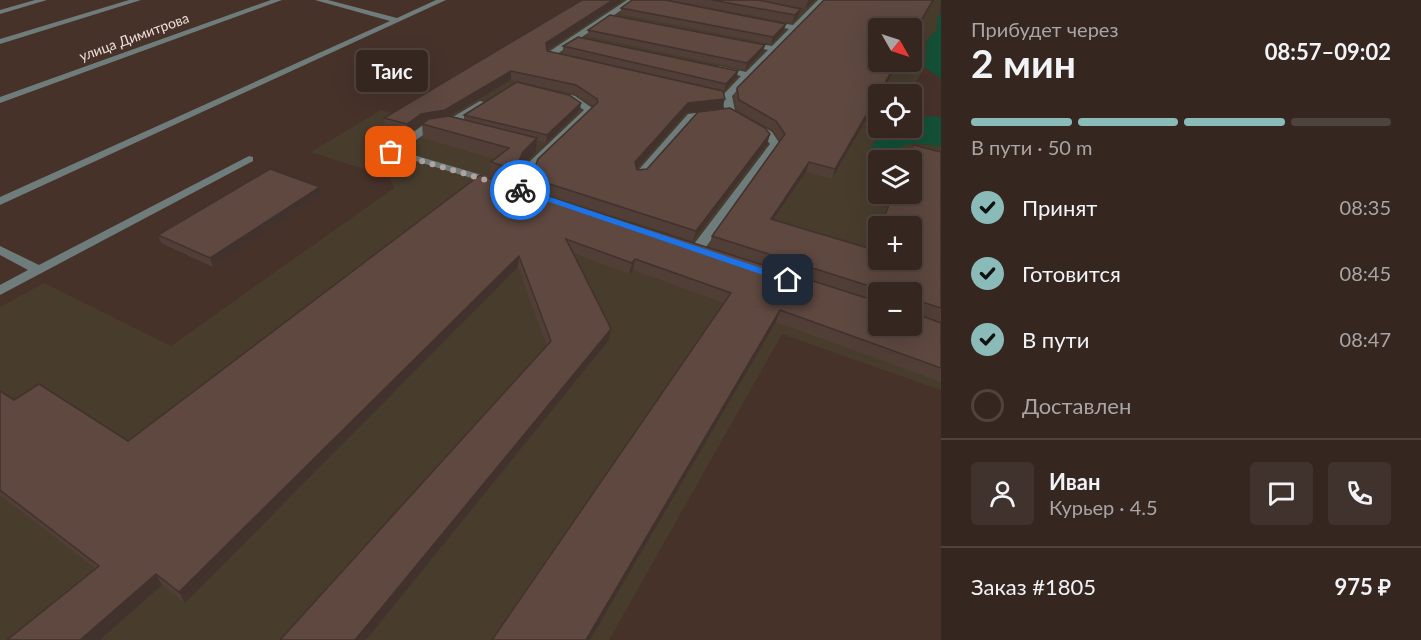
<!DOCTYPE html>
<html lang="ru">
<head>
<meta charset="utf-8">
<style>
	:root { --surface:#352620; --page:#40322d; --text:#f1f3f6; --muted:#aaa5a5; --line:#4f433e; --accent:#8bbbb9 }
	body { margin:0; font-family:Lato,sans-serif; background:var(--page); color:var(--text); height:100vh; display:flex; flex-direction:column; font-size:22px; white-space:nowrap }
	* { box-sizing:border-box; margin:0 }
	p { font-size:20px; color:var(--muted) }
	.icon { flex:none; width:33px; height:33px; fill:none; stroke:currentColor; stroke-width:2; stroke-linecap:round; stroke-linejoin:round }
	.map { position:relative; flex:1; overflow:hidden }
	.sheet { display:flex; flex-direction:column; background:var(--surface); width:480px }
	.sheet>* { flex:none }
	.needle { width:39px; rotate:129deg }
	.tools { position:absolute; left:868px; top:18px; display:grid; gap:12px }
	.tools a { display:grid; place-items:center; width:54px; height:54px; border-radius:6px; background:var(--surface); box-shadow:0 6px 24px #0002,0 0 0 2px var(--line); font-size:30px }
	.pin { position:absolute; display:grid; place-items:center; width:51px; height:51px; color:#fff; margin:-26px; border-radius:12px; box-shadow:0 3px 9px #0006 }
	.courier { position:absolute; display:grid; place-items:center; width:60px; height:60px; margin:-30px; border:4px solid #1a73e8; border-radius:50%; background:#fff; color:#222; box-shadow:0 2px 8px #0007 }
	.bubble { position:absolute; height:42px; border-radius:6px; background:var(--surface); box-shadow:0 6px 24px #0002,0 0 0 2px var(--line); font-size:20px; font-weight:700; line-height:42px; text-align:center }
	.summary em { font-style:normal; font-weight:700 }
	.summary div { display:flex; flex-direction:column-reverse }
	.summary { display:flex; align-items:center; justify-content:space-between; height:102px; padding:0 30px }
	h1 { font-size:39px; font-weight:700; line-height:45px }
	.bar { display:grid; grid-template-columns:repeat(4,1fr); gap:9px 6px; align-content:center; height:72px; padding:0 30px }
	.bar i { height:8px; border-radius:4px; background:var(--line) }
	.bar .selected { background:var(--accent) }
	.bar p { grid-column:span 4 }
	.line { display:flex; align-items:center; gap:15px; padding:0 30px; border-top:2px solid var(--line) }
	.line div { flex:1 }
	.round { display:grid; place-items:center; flex:none; width:63px; height:63px; border-radius:6px; background:var(--page) }
	ol { padding:0 30px; list-style:none }
	li { display:flex; align-items:center; gap:18px; height:66px }
	li p { margin-inline-start:auto }
	li .icon { padding:6px; border-radius:50%; background:var(--accent); color:#111; stroke-width:4 }
	li:last-child { color:var(--muted) }
	li i { width:33px; height:33px; border:3px solid var(--line); border-radius:50% }
	main { display:flex; flex:1; min-height:0 }
	.map>svg:first-child { display:block }
</style>
</head>
<body>
<main>
<div class="map">
<svg width="941" height="640" viewBox="0 0 941 640">
	<rect width="100%" height="100%" fill="#47322a"/>
	<path fill="#483d2d" fill-rule="evenodd" d="M 583,0 L 941,0 L 937,29 L 926,42 L 928,55 L 925,67 L 909,94 L 879,94 L 879,128 L 885,128 L 869,150 L 865,169 L 879,177 L 879,194 L 912,194 L 912,160 L 895,160 L 893,155 L 896,148 L 907,144 L 941,146 L 941,390 L 782,334 L 609,640 L 0,640 L 0,307 L 44,283 L 171,346 L 394,188 L 389,177 L 311,152 L 381,110 L 395,114 ZM 879,28 L 912,28 L 912,62 L 879,62 ZM 879,226 L 912,226 L 912,260 L 879,260 ZM 879,292 L 912,292 L 912,326 L 879,326 Z"/>
	<g fill="#145038">
		<path d="M 941,12 L 941,79 L 925,67 C 925,58 927,52 926,42 L 937,29 L 937,19 Z"/>
		<path d="M 918,116 L 941,117 L 941,146 C 925,145 902,138 893,155 L 895,160 L 879,160 L 879,177 L 865,170 L 869,150 L 885,128 L 912,128 L 912,117 Z"/>
	</g>
	<g fill="none" stroke-linecap="round" stroke-linejoin="round">
		<g fill="#6f7c7c" fill-rule="evenodd">
			<path d="M 35,0 L 47,0 L 0,14 L 0,10 Z"/>
			<path d="M 129,0 L 141,0 L 0,44 L 0,39 Z"/>
			<path d="M 271,0 L 282,0 L 0,103 L 0,97 Z"/>
			<path d="M 315,0 L 328,0 L 397,18 L 436,0 L 446,0 L 0,205 L 0,197 L 390,21 Z"/>
			<path d="M 627,0 L 636,0 L 557,54 L 566,56 L 566,60 L 547,57 L 547,53 Z"/>
			<path d="M 818,0 L 826,0 L 732,96 L 735,111 L 772,132 L 780,144 L 701,254 L 691,254 L 689,251 L 691,248 L 770,144 L 764,136 L 725,112 L 722,96 L 741,76 L 715,69 L 719,66 L 746,72 L 768,50 L 743,45 L 743,41 L 772,46 L 789,29 L 762,24 L 762,20 L 793,25 Z"/>
			<path d="M 563,93 L 575,96 L 595,110 L 535,168 L 525,193 L 517,193 L 515,190 L 526,165 L 584,110 L 569,100 L 560,98 L 560,94 Z"/>
			<path d="M 480,101 L 488,103 L 453,126 L 429,131 L 400,151 L 499,180 L 499,184 L 491,184 L 386,152 L 422,126 L 446,121 Z"/>
			<path d="M 713,111 L 717,112 L 717,116 L 695,119 L 643,178 L 635,178 L 635,174 L 688,114 Z"/>
			<path d="M 249,156 L 253,157 L 253,161 L 0,295 L 0,285 L 28,270 L 0,255 L 0,246 L 39,265 Z"/>
		</g>
	</g>
	<g fill="#513e37">
		<path d="M 582,0 L 624,0 L 547,50 L 722,108 L 686,113 L 636,169 L 637,170 L 647,169 L 770,134 L 767,144 L 693,241 L 530,189 L 531,178 L 594,106 L 575,94 L 511,80 L 450,116 L 464,120 L 464,115 L 580,110 L 546,143 L 537,140 L 536,152 L 522,166 L 515,184 L 490,177 L 491,162 L 495,159 L 423,138 L 422,124 L 423,123 L 408,134 L 385,127 L 384,118 Z"/>
		<path d="M 669,0 L 815,0 L 805,9 L 780,4 L 801,9 L 798,16 L 792,23 Z"/>
		<path d="M 934,0 L 912,38 L 912,28 L 879,62 L 832,179 L 806,172 L 774,220 L 871,249 L 879,228 L 941,152 L 941,322 L 916,313 L 916,314 L 941,323 L 941,382 L 633,270 L 629,274 L 573,253 L 609,340 L 366,640 L 280,640 L 547,346 L 518,267 L 185,603 L 162,585 L 100,640 L 7,640 L 95,568 L 0,495 L 0,391 L 14,400 L 128,441 L 480,175 L 879,326 L 912,292 L 879,292 L 879,302 L 709,247 L 712,236 L 780,141 L 773,130 L 737,110 L 734,97 L 737,88 Z"/>
		<path d="M 621,8 L 784,30 L 771,44 L 621,14 Z"/>
		<path d="M 588,30 L 765,45 L 763,51 L 745,70 L 588,36 Z"/>
		<path d="M 563,46 L 737,77 L 724,91 L 563,53 Z"/>
		<path d="M 320,187 L 322,195 L 213,267 L 161,243 L 158,235 Z"/>
	</g>
	<g fill="#42322d">
		<path d="M 613,0 L 624,0 L 546,51 L 546,43 Z"/>
		<path d="M 809,0 L 815,0 L 805,9 L 808,1 Z"/>
		<path d="M 933,0 L 934,0 L 912,38 L 912,36 Z"/>
		<path d="M 801,9 L 798,16 L 792,23 L 795,15 Z"/>
		<path d="M 786,24 L 784,30 L 771,44 L 773,37 Z"/>
		<path d="M 765,45 L 763,51 L 745,70 L 747,63 Z"/>
		<path d="M 897,62 L 899,62 L 832,179 L 835,169 Z"/>
		<path d="M 511,71 L 511,80 L 445,119 L 422,124 L 408,134 L 407,124 L 421,114 Z"/>
		<path d="M 738,71 L 737,77 L 724,91 L 726,84 Z"/>
		<path d="M 725,99 L 722,108 L 686,113 L 633,173 L 635,162 L 688,103 Z"/>
		<path d="M 581,103 L 580,110 L 546,143 L 547,135 Z"/>
		<path d="M 770,134 L 767,144 L 693,241 L 696,231 Z"/>
		<path d="M 537,138 L 536,152 L 522,166 L 515,184 L 515,170 L 523,152 Z"/>
		<path d="M 809,162 L 806,172 L 767,229 L 771,219 Z"/>
		<path d="M 320,187 L 322,195 L 213,267 L 210,258 Z"/>
		<path d="M 519,256 L 518,267 L 185,603 L 179,592 Z"/>
		<path d="M 635,259 L 633,270 L 629,274 L 632,263 Z"/>
		<path d="M 780,310 L 776,322 L 590,640 L 586,640 Z"/>
		<path d="M 611,329 L 609,340 L 366,640 L 355,640 Z"/>
		<path d="M 156,574 L 162,585 L 100,640 L 80,640 Z"/>
	</g>
	<g fill="#5e4840" stroke="#42322d" stroke-width="1.5">
		<path d="M 582,0 L 613,0 L 546,43 L 547,51 L 723,91 L 725,99 L 688,103 L 635,162 L 637,170 L 647,169 L 698,112 L 730,108 L 765,128 L 770,134 L 696,231 L 531,178 L 538,159 L 598,102 L 597,99 L 576,85 L 511,71 L 445,110 L 421,114 L 407,124 L 384,118 Z"/>
		<path d="M 632,0 L 665,0 L 786,24 L 773,37 L 621,8 Z"/>
		<path d="M 712,0 L 758,0 L 801,9 L 795,15 Z"/>
		<path d="M 824,0 L 933,0 L 912,36 L 912,28 L 879,28 L 879,62 L 897,62 L 835,169 L 809,162 L 771,219 L 871,249 L 879,230 L 879,260 L 912,260 L 912,226 L 880,226 L 894,194 L 912,194 L 912,160 L 907,160 L 913,145 L 941,152 L 941,308 L 919,301 L 916,303 L 916,314 L 941,323 L 941,368 L 780,310 L 586,640 L 492,640 L 731,293 L 635,259 L 632,263 L 566,239 L 611,329 L 355,640 L 280,640 L 551,341 L 519,256 L 179,592 L 156,574 L 80,640 L 7,640 L 99,566 L 0,490 L 0,391 L 14,400 L 39,384 L 128,441 L 480,175 L 879,302 L 879,326 L 912,326 L 912,292 L 885,292 L 885,291 L 712,236 L 785,134 L 776,121 L 739,100 L 737,88 Z"/>
		<path d="M 610,15 L 765,45 L 747,63 L 588,30 Z"/>
		<path d="M 578,37 L 738,71 L 726,84 L 563,46 Z"/>
		<path d="M 517,82 L 569,95 L 581,103 L 547,135 L 464,115 Z"/>
		<path d="M 449,116 L 537,138 L 523,152 L 515,170 L 491,162 L 509,148 L 422,124 L 429,119 Z"/>
		<path d="M 270,169 L 320,187 L 210,258 L 158,235 Z"/>
	</g>
	<path fill="#1a73e8" d="M 520,187 L 791,278 L 792,280 L 784,282 L 517,191 Z"/>
	<g fill="none" stroke-linecap="round" stroke-linejoin="round">
		<path stroke="#b2a19c" stroke-width="6" stroke-dasharray="0 10.8" d="M 391,152 L 520,190"/>
	</g>
	<g text-anchor="middle" stroke-width="4.5" stroke-linejoin="round" paint-order="stroke">
		<g font-size="14" fill="#ecddd9" stroke="#47322a">
			<text transform="translate(134 37) rotate(-20)" y="5">улица Димитрова</text>
		</g>
	</g>
</svg>
<div class="tools">
<a><svg class="needle" viewBox="-14 -14 28 28"><path d="M0-13l5 13h-10z" fill="#e53935"/><path d="M0 13l5-13h-10z" fill="#aaa5a5"/></svg></a>
<a><svg class="icon" aria-label="locate" viewBox="0 0 24 24"><circle cx="12" cy="12" r="6"/><path d="M12 2v4M12 18v4M2 12h4M18 12h4"/></svg></a>
<a><svg class="icon" aria-label="layers" viewBox="0 0 24 24"><path d="M12 4l9 5-9 5-9-5zM3 14l9 5 9-5"/></svg></a>
<a>+</a>
<a>−</a>
</div>
<div class="pin" style="left:391px;top:152px;background:#ea580c"><svg class="icon" aria-label="bag" viewBox="0 0 24 24"><path d="M5 8h14l-1 12H6zM9 8a3 3 0 0 1 6 0"/></svg></div>
<div class="pin" style="left:788px;top:280px;background:#1f2937"><svg class="icon" aria-label="home" viewBox="0 0 24 24"><path d="M3 11l9-7 9 7M6 9v11h12V9"/></svg></div>
<div class="courier" style="left:520px;top:190px"><svg class="icon" aria-label="bike" viewBox="0 0 24 24"><circle cx="6" cy="16" r="4"/><circle cx="18" cy="16" r="4"/><path d="M6 16l4-8h5l3 8M10 8l3 8H6M13 5h3"/></svg></div>
<div class="bubble" style="left:356px;top:50px;width:72px">Таис</div>
</div>
<section class="sheet">
<div class="summary"><div><h1>2 мин</h1><p>Прибудет через</p></div><em>08:57–09:02</em></div>
<div class="bar"><i class="selected"></i><i class="selected"></i><i class="selected"></i><i></i><p>В пути · 50 m</p></div>
<ol>
<li><svg class="icon" aria-label="check" viewBox="0 0 24 24"><path d="M5 12l5 5 9-10"/></svg>Принят<p>08:35</p></li>
<li><svg class="icon" aria-label="check" viewBox="0 0 24 24"><path d="M5 12l5 5 9-10"/></svg>Готовится<p>08:45</p></li>
<li><svg class="icon" aria-label="check" viewBox="0 0 24 24"><path d="M5 12l5 5 9-10"/></svg>В пути<p>08:47</p></li>
<li><i></i>Доставлен</li>
</ol>
<div class="line" style="height:108px"><a class="round"><svg class="icon" aria-label="person" viewBox="0 0 24 24"><circle cx="12" cy="8" r="4"/><path d="M4 21q1-7 8-7t8 7"/></svg></a><div><b>Иван</b><p>Курьер · 4.5</p></div><a class="round"><svg class="icon" aria-label="chat" viewBox="0 0 24 24"><path d="M4 5h16v11H9l-5 4z"/></svg></a><a class="round"><svg class="icon" aria-label="phone" viewBox="0 0 24 24"><path d="M5 4h4l2 5-3 2q2 4 5 5l2-3 5 2v4C11 20 4 13 5 4z"/></svg></a></div>
<div class="line" style="height:78px"><div>Заказ #1805</div><b>975 ₽</b></div>
</section>
</main>
</body>
</html>
